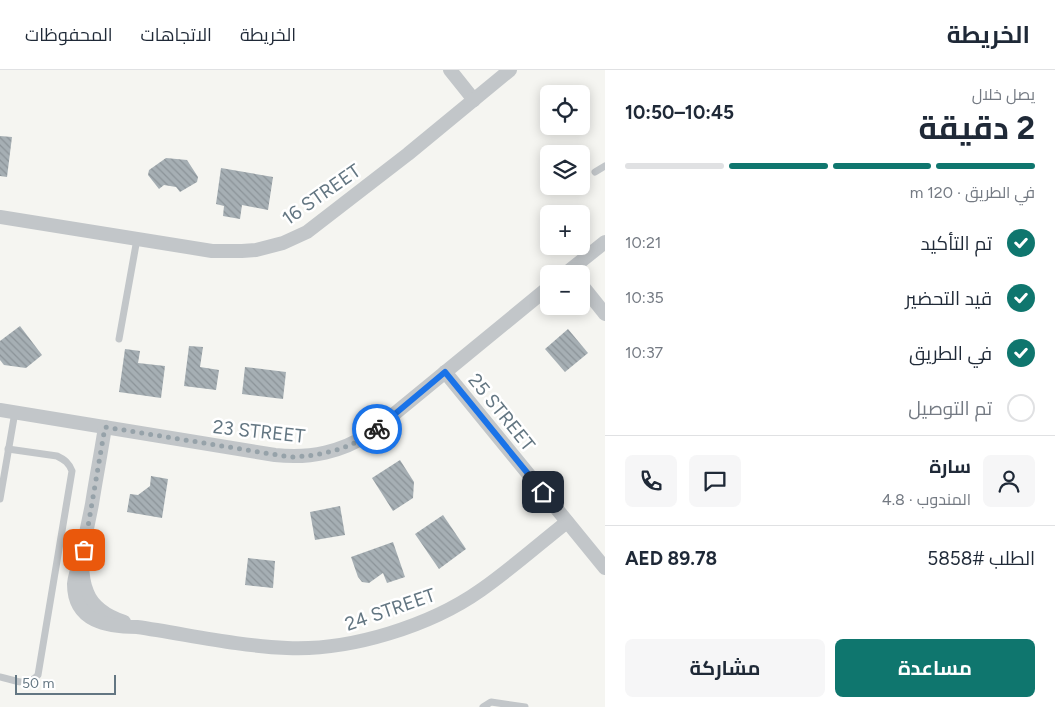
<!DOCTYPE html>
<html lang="ar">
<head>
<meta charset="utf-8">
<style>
	:root { --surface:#fff; --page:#f6f6f7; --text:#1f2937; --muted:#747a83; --line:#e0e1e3; --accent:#0f766e }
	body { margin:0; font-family:Figtree,Cairo,sans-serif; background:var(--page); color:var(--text); direction:rtl; height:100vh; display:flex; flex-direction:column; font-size:19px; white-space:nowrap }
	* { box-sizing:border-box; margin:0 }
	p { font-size:16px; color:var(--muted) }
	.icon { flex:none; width:28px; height:28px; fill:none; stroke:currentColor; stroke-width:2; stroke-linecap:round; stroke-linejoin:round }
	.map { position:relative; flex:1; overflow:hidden; direction:ltr }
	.panel { display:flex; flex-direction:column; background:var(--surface); width:450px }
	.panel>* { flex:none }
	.buttons { position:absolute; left:540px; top:15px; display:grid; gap:10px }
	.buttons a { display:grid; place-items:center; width:50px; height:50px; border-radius:8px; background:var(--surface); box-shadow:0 2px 12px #0003; font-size:25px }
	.scale { position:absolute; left:15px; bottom:12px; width:101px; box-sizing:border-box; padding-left:5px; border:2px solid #637682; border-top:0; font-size:14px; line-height:18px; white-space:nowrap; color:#637682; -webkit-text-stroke:4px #fff; paint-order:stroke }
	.pin { position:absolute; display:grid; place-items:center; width:42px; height:42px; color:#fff; margin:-21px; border-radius:10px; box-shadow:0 2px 8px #0006 }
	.courier { position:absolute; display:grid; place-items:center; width:50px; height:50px; margin:-25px; border:4px solid #1a73e8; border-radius:50%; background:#fff; color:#222; box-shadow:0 1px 6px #0007 }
	.overview em { font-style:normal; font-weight:700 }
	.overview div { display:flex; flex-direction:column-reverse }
	.overview { display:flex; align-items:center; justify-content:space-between; height:85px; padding:0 20px }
	h1 { font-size:32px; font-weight:700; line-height:38px }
	.bar { display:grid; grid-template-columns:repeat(4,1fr); gap:8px 5px; align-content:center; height:60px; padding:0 20px }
	.bar i { height:6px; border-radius:4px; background:var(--line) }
	.bar .on { background:var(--accent) }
	.bar p { grid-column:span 4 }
	.line { display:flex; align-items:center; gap:12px; padding:0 20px; border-top:1px solid var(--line) }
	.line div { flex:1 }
	.round { display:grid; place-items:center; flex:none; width:52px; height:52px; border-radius:8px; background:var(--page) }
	ol { padding:0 20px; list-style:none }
	li { display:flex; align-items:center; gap:15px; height:55px }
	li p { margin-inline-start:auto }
	li .icon { padding:5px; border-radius:50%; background:var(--accent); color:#fff; stroke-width:4 }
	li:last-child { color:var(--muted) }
	li i { width:28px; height:28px; border:2px solid var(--line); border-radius:50% }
	.action { display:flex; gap:10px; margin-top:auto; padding:10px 20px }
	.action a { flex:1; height:58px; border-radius:8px; background:var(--accent); color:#fff; font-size:20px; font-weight:700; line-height:58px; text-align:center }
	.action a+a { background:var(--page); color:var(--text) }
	header { display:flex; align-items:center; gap:30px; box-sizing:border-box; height:70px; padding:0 25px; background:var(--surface); border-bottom:1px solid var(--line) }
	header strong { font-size:24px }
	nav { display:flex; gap:28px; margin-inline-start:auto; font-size:18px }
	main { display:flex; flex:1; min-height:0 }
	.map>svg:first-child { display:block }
</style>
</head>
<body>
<header>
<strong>الخريطة</strong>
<nav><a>الخريطة</a><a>الاتجاهات</a><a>المحفوظات</a></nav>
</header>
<main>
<section class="panel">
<div class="overview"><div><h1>2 دقيقة</h1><p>يصل خلال</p></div><em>10:45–10:50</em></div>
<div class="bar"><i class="on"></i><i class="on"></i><i class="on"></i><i></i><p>في الطريق · 120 m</p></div>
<ol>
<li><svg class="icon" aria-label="check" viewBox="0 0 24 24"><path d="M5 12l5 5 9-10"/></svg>تم التأكيد<p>10:21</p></li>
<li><svg class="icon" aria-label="check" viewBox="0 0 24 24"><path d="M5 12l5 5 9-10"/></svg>قيد التحضير<p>10:35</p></li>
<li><svg class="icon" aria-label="check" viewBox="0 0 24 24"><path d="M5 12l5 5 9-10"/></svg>في الطريق<p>10:37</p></li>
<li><i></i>تم التوصيل</li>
</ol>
<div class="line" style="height:90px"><a class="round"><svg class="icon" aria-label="person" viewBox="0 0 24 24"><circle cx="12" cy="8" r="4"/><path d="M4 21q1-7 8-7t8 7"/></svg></a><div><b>سارة</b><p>المندوب · 4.8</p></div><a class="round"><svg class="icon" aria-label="chat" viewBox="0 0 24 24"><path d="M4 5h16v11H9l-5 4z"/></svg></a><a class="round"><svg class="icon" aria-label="phone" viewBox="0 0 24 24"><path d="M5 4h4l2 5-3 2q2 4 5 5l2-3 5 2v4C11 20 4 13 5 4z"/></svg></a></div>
<div class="line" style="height:65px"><div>الطلب #5858</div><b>AED 89.78</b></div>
<div class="action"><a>مساعدة</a><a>مشاركة</a></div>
</section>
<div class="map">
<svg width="605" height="637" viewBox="0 0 605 637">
	<defs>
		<pattern id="building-back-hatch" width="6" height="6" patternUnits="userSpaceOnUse" patternTransform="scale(1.25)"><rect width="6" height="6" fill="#a6afb4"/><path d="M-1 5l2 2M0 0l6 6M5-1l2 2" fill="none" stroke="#8b9398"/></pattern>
	</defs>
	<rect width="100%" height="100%" fill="#f5f5f1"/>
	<g fill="url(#building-back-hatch)">
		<path d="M 0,66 L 12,67 L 7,107 L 0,106 Z"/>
		<path d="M 166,88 L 187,90 L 198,107 L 197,112 L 180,122 L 176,117 L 164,115 L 159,119 L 148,105 L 149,100 Z"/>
		<path d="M 221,98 L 273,107 L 268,140 L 242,135 L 240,149 L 223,146 L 224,136 L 216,134 Z"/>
		<path d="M 20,256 L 42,285 L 26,298 L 4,295 L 0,290 L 0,271 Z"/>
		<path d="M 568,259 L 588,283 L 565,302 L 545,279 Z"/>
		<path d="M 189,276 L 203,277 L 200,297 L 219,300 L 216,320 L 184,316 Z"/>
		<path d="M 125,279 L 140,281 L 138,293 L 165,296 L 161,328 L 119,322 Z"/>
		<path d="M 245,297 L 286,302 L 283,329 L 242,324 Z"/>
		<path d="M 400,390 L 414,412 L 413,428 L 393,441 L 372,408 Z"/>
		<path d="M 151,406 L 168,409 L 162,448 L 127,442 L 130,424 L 138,425 L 150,416 Z"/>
		<path d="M 340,436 L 345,465 L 315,470 L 310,442 Z"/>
		<path d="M 443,445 L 466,479 L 439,499 L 415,464 Z"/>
		<path d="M 393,472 L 405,507 L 387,513 L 383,503 L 369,513 L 362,512 L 358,507 L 351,487 Z"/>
		<path d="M 248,488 L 275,491 L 273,518 L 245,515 Z"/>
	</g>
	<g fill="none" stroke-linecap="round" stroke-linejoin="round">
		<g stroke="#c2c6c9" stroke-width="7">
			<path d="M 595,102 L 605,96"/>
			<path d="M 119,269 L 137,169"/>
			<path d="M 0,429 L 15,342"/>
			<path d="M 0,607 C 15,610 26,618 38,605 L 72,401 C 69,393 65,390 57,386 L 8,379"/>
			<path d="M 483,637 L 491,632 L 525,637"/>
		</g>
		<g stroke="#c2c6c9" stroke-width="14">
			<path d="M 450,0 L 474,30"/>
			<path d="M 0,147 L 212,181 L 242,181 L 256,180 L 283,173 L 307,162 L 408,84 L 510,0"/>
			<path d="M 565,204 L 605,172"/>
			<path d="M 581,214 L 605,244"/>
			<path d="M 445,302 L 605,498"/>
			<path d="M 0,340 L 275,385 C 311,389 341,382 371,363 L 549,217"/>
			<path d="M 105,357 C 101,383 96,408 92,434 C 87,461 76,495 87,522 C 93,538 109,547 124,552"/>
			<path d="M 84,480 C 80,491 75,503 74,514 C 74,552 108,557 137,557 C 186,564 238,576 287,578 C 350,581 430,556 481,520 C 511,499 539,474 567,452"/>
		</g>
	</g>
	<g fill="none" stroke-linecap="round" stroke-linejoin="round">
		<path stroke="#96a2a9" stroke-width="5" stroke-dasharray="0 9" d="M 84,480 L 105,357 L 290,387 C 322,386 351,379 377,359"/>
		<path stroke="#1a73e8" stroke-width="6" d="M 377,359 L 445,302 L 543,422"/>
	</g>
	<g text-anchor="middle" stroke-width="5" stroke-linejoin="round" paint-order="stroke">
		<g font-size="19" fill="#637682" stroke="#fff">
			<text transform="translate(321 124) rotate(-35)" y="7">16 STREET</text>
			<text transform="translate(502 342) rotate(51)" y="7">25 STREET</text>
			<text transform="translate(259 361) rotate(6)" y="7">23 STREET</text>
			<text transform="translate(390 539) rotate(-19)" y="7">24 STREET</text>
		</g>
	</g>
</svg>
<div class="buttons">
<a><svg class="icon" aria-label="locate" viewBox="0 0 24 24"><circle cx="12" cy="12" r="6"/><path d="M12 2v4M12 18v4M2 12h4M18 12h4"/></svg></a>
<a><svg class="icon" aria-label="layers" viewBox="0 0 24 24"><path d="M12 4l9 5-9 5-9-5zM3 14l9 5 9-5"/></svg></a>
<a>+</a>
<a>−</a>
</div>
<div class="scale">50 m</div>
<div class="pin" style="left:84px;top:480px;background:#ea580c"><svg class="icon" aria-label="bag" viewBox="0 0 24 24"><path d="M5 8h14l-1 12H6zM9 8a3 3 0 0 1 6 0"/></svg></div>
<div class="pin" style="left:543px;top:422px;background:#1f2937"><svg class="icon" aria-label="home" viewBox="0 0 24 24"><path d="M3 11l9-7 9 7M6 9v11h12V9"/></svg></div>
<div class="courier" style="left:377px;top:359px"><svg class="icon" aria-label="bike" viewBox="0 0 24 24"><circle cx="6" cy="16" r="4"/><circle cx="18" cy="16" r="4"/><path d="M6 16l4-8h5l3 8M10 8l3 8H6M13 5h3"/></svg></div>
</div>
</main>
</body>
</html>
